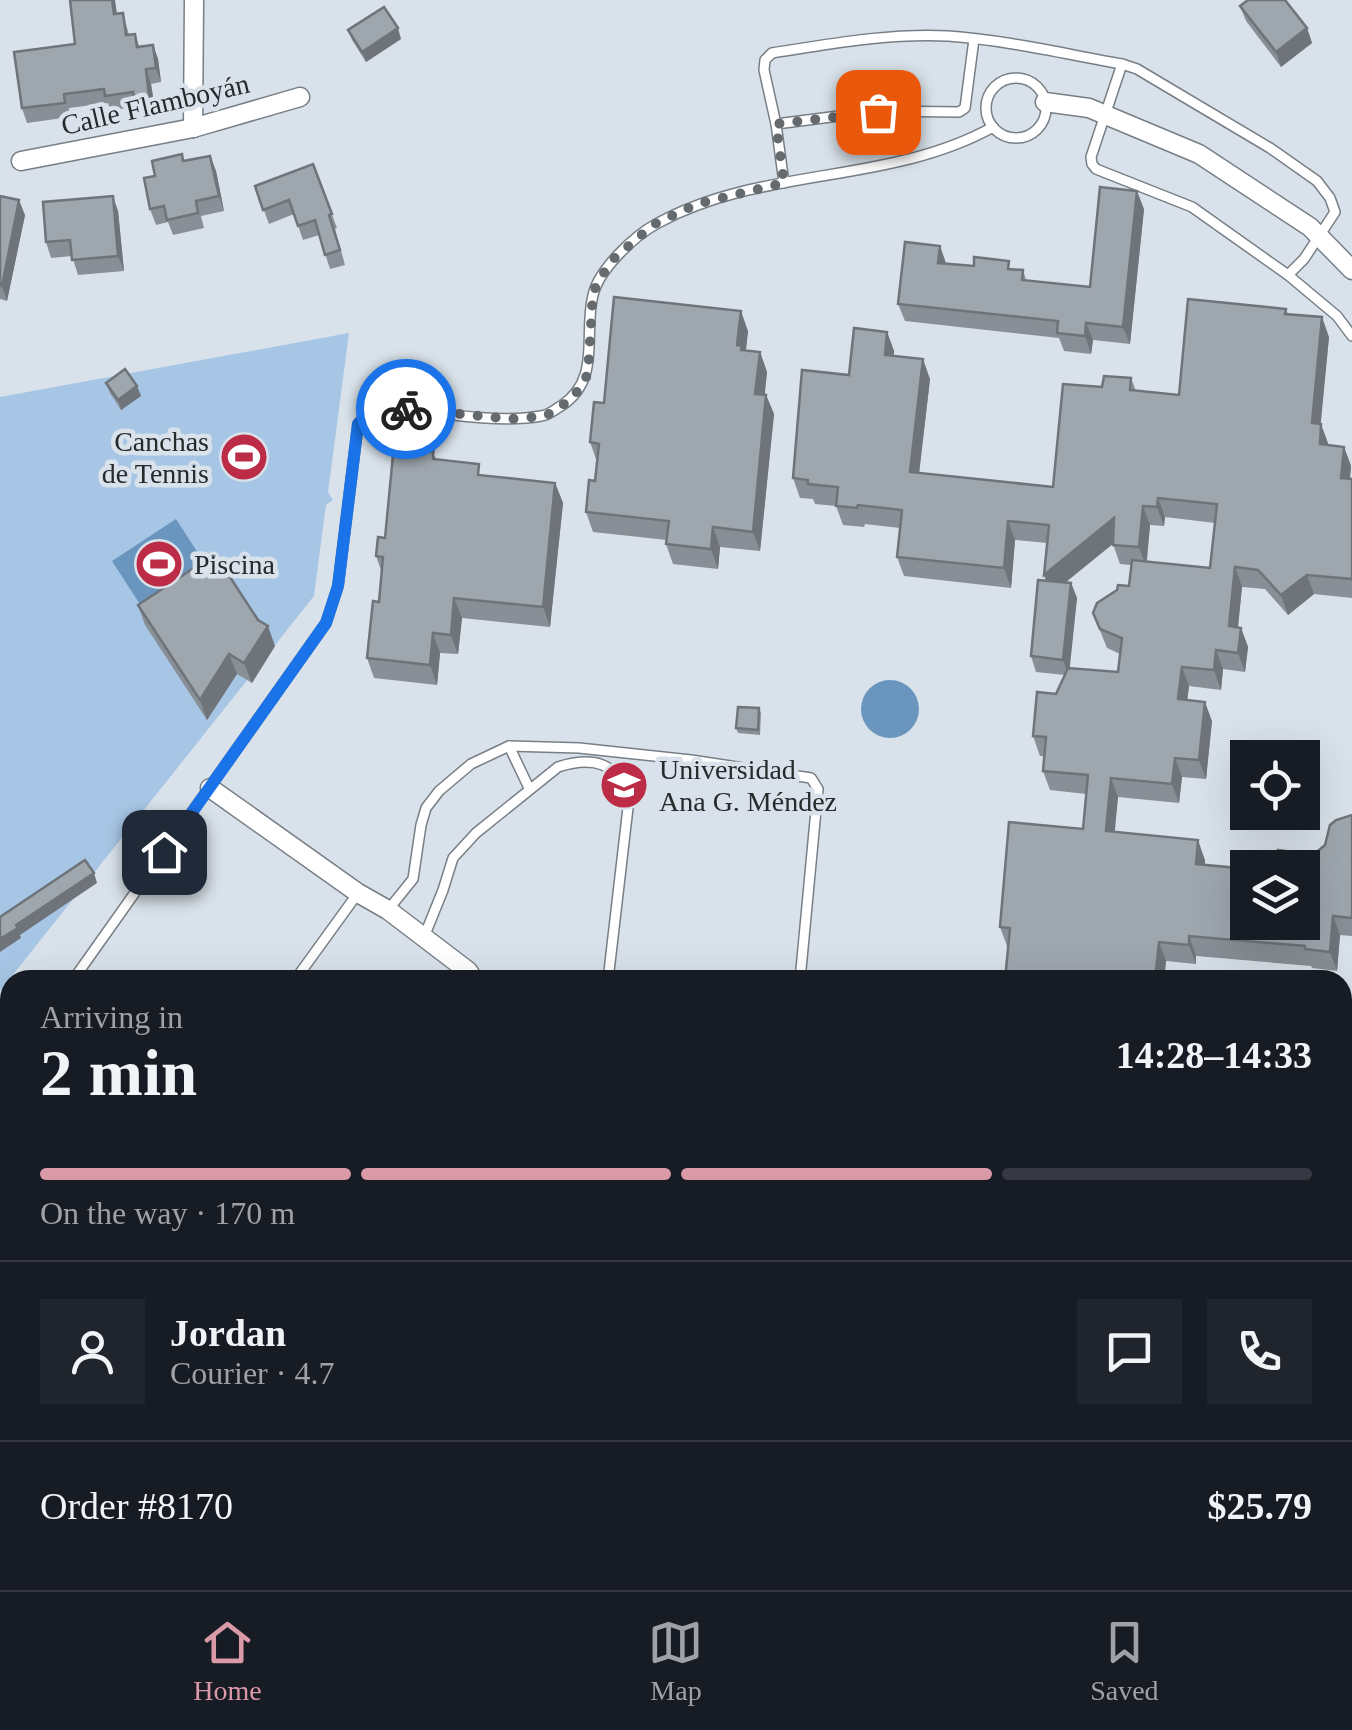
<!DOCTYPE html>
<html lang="en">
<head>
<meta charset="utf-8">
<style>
	:root { --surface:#171b24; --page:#20242c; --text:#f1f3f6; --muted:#9ea1a6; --line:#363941; --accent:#da99a7 }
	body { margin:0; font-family:"Times New Roman",serif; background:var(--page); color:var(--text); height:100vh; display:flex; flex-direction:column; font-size:38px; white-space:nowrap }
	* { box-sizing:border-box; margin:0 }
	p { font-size:32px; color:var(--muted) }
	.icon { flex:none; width:55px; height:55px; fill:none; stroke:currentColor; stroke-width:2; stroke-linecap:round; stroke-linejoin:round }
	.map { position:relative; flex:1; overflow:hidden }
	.side { position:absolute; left:0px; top:970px; width:1352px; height:620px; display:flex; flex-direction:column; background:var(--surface); border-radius:30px 30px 0 0; box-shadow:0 10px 40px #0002 }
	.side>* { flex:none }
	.controls { position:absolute; left:1230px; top:740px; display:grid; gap:20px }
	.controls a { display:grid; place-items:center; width:90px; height:90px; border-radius:0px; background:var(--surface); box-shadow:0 10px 40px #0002; font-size:50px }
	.pin { position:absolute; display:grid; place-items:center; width:85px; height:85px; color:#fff; margin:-42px; border-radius:20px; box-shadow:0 5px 15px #0006 }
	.courier { position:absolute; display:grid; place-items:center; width:100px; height:100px; margin:-50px; border:8px solid #1a73e8; border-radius:50%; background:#fff; color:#222; box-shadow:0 2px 12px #0007 }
	.headline em { font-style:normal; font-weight:700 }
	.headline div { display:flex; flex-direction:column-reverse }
	.headline { display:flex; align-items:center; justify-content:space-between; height:170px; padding:0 40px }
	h1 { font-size:65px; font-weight:700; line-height:75px }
	.bar { display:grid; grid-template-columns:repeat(4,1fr); gap:15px 10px; align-content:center; height:120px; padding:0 40px }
	.bar i { height:12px; border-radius:8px; background:var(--line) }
	.bar .active { background:var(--accent) }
	.bar p { grid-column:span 4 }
	.line { display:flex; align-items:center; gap:25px; padding:0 40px; border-top:2px solid var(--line) }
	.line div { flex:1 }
	.round { display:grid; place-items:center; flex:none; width:105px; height:105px; border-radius:0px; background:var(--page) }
	.dock { display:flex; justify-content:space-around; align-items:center; height:140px; border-top:2px solid var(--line); background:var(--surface); font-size:28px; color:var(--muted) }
	.dock a { display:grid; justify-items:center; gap:5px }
	.dock .active { color:var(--accent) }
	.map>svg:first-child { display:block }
</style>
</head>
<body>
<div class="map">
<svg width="1352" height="1590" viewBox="0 0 1352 1590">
	<rect width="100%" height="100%" fill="#d9e2ea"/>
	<path fill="#a7c6e5" d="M 349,333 L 328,492 L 333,500 L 326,505 L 314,596 L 0,991 L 0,397 Z"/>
	<g fill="#6995be">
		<path d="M 176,519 L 207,567 L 143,609 L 112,561 Z"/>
		<circle cx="890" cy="709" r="29"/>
	</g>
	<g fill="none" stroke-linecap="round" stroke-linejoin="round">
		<g stroke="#777f86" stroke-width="12">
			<g id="lane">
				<path d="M 1122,64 L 1091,157 L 1092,164 L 1096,169 L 1192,207 L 1288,275 L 1337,316 L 1352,336"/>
				<circle cx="1016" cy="108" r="30"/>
				<path d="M 776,124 L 878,111 L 959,112 L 965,108 L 974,39"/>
				<path d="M 784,183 L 776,124 L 764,70 L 765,60 L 772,53 C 830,44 889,33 948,36 C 1006,40 1065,54 1122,64 L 1137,69 L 1270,148 L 1317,181 L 1330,198 L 1335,212 L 1304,259 L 1288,275"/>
				<path d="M 509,746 L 529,788"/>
				<path d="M 388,910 L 413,879 L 421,825 L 426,808 L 439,791 L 471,764 L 509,746 L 579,748 L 691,760 L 811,778 L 818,789 L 800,980"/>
				<path d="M 424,937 L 443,890 L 453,858 L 476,833 L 558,767 C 593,756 618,762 629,799 L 608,980"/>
				<path d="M 73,980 L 326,623 L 338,586 L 358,424 L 371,410 L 389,407 C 433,412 498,424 541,416 C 549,415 554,410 561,406 C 602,379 583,335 593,295 C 599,269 635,235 658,223 C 762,166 889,185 993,127"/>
				<path d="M 295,980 L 358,893"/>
				<path d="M 0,1039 L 10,1035"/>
				<path d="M 1342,1092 L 1352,1079"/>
				<path d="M 0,1294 L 10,1283"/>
				<path d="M 0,1371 L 10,1379"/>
				<path d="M 207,1580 L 239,1587 L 264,1580"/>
				<path d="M 801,1590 L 811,1580"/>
			</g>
		</g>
		<g stroke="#777f86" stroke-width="21">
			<g id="street">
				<path d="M 1045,102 L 1089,108 L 1199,154 L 1310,227 L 1352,270"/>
				<path d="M 193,128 L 194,0"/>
				<path d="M 21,161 L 193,128 L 300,97"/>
				<path d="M 210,788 L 358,893 L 388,910 L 468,971 L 474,980"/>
				<path d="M 1342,1154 L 1352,1144"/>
				<path d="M 0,1211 L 10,1219"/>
				<path d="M 382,1590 L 383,1580"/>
			</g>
		</g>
		<use href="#lane" stroke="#fff" stroke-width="9"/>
		<use href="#street" stroke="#fff" stroke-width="18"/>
	</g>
	<g fill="#888f96" fill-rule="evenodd">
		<path d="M 1240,6 L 1307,28 L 1312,43 L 1281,67 L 1246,21 Z"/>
		<path d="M 117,13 L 123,13 L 129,35 L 135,34 L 139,46 L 153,45 L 158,59 L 161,82 L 151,84 L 155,110 L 139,112 L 137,107 L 110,110 L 108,103 L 69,108 L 70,117 L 27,123 L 22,108 Z"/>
		<path d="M 348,30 L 401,39 L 366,62 L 352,40 Z"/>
		<path d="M 182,154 L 184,161 L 210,156 L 216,171 L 224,211 L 201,216 L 204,228 L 173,235 L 168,222 L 156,225 L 150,209 L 155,176 Z"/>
		<path d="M 313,164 L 337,228 L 335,229 L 345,265 L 330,269 L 319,235 L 303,240 L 294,214 L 269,224 L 255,186 Z"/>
		<path d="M 0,196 L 25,215 L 7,301 L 0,299 Z"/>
		<path d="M 1144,209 L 1130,344 L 1093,340 L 1091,354 L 1064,351 L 1059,338 L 905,321 L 898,304 L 940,246 L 946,263 L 1023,270 L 1026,280 L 1090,287 Z"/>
		<path d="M 118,211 L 124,271 L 78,275 L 72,256 L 51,258 L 46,242 Z"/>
		<path d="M 1286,309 L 1288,314 L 1329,337 L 1320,424 L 1328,445 L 1344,447 L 1351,466 L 1350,479 L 1352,479 L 1352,598 L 1314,594 L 1288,615 L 1265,589 L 1242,587 L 1238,627 L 1241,628 L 1248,647 L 1245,672 L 1223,669 L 1221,690 L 1189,686 L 1187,700 L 1212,721 L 1206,779 L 1182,777 L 1179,803 L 1118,797 L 1114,832 L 1205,860 L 1205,865 L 1248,922 L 1313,855 L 1325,845 L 1352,815 L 1352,936 L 1340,935 L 1337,971 L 1312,968 L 1311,966 L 1196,956 L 1196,964 L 1166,961 L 1164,980 L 1005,980 L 1008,946 L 1007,946 L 1000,927 L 1083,829 L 1086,794 L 1050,790 L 1043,771 L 1044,756 L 1040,756 L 1033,736 L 1065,675 L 1036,672 L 1031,656 L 1046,580 L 1044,575 L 1047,543 L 1015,540 L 1011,588 L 904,576 L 897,557 L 900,528 L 865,524 L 864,527 L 843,525 L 836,506 L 815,504 L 813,499 L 800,498 L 793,478 L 849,375 L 887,332 L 894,351 L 894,356 L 930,379 L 919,473 L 1053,487 L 1102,387 L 1131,378 L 1136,391 L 1179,395 ZM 1165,517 L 1215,523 L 1210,568 L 1147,561 L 1150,525 L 1164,526 ZM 1113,544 L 1120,564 L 1131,565 L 1129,586 L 1093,613 L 1107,648 L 1120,654 L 1118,672 L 1069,668 L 1077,598 L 1071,583 L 1066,582 Z"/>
		<path d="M 748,331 L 746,351 L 760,352 L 767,372 L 764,395 L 766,395 L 774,414 L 760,551 L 720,547 L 718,569 L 673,564 L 666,544 L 667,540 L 593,532 L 586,512 L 595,481 L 597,462 L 590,442 L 604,403 Z"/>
		<path d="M 106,383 L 137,386 L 141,396 L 121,410 L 110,393 Z"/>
		<path d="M 428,428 L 435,448 L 434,455 L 436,459 L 483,476 L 555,483 L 563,503 L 550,627 L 462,618 L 458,654 L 440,653 L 437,685 L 374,678 L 367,658 L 379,602 L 382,573 L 376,556 L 385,538 Z"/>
		<path d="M 138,605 L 275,646 L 252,683 L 237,674 L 207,720 L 145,625 Z"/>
		<path d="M 759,708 L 761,713 L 760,735 L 738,733 L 736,728 Z"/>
	</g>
	<g fill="#6f747a">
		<path d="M 112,0 L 115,0 L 119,28 L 114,14 Z"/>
		<path d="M 398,28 L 401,39 L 366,62 L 362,52 Z"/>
		<path d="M 1307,28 L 1312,43 L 1281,67 L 1276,52 Z"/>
		<path d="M 153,45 L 158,59 L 161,82 L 156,68 Z"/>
		<path d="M 146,69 L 151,84 L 155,110 L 149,96 Z"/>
		<path d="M 210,156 L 216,171 L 224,211 L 219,196 Z"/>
		<path d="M 1137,191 L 1144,209 L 1130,344 L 1123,327 Z"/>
		<path d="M 113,196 L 118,211 L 124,271 L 118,256 Z"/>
		<path d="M 19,200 L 25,215 L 7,301 L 2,286 Z"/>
		<path d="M 940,246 L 946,264 L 938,263 Z"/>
		<path d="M 741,311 L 748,331 L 745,356 L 737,345 Z"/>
		<path d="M 1322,317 L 1329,337 L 1319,442 L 1312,423 Z"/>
		<path d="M 1086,323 L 1093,340 L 1091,354 L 1085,336 Z"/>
		<path d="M 887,332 L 894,351 L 892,374 L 885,355 Z"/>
		<path d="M 760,352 L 767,372 L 763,413 L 755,394 Z"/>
		<path d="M 923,359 L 930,379 L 917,491 L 910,472 Z"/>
		<path d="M 137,386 L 141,396 L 121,410 L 118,400 Z"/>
		<path d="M 766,395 L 774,414 L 760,551 L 753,532 Z"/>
		<path d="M 1321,424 L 1328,443 L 1327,463 L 1320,444 Z"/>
		<path d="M 428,428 L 435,448 L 434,455 L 440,472 L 426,451 Z"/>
		<path d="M 1344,447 L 1351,466 L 1348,497 L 1341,478 Z"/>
		<path d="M 555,483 L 563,503 L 550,627 L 543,607 Z"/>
		<path d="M 1158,498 L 1165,517 L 1164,526 L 1157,507 Z"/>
		<path d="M 1143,506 L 1150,525 L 1146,566 L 1139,547 Z"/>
		<path d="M 1114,518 L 1121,537 L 1051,594 L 1044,575 Z"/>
		<path d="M 1008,521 L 1015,540 L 1011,588 L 1004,568 Z"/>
		<path d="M 713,527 L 720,547 L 718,569 L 711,549 Z"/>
		<path d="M 1235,567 L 1242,587 L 1236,645 L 1229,626 Z"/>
		<path d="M 1307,575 L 1314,594 L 1288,615 L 1281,595 Z"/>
		<path d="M 1071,583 L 1077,598 L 1069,675 L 1063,660 Z"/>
		<path d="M 454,598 L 462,618 L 458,654 L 451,635 Z"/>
		<path d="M 268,626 L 275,646 L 252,683 L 244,663 Z"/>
		<path d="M 1241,628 L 1248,647 L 1245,672 L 1238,653 Z"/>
		<path d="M 433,633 L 440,653 L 437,685 L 430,665 Z"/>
		<path d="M 1216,650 L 1223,669 L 1221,690 L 1214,670 Z"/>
		<path d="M 229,654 L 237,674 L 207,720 L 200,700 Z"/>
		<path d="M 1182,667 L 1189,686 L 1185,718 L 1178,699 Z"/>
		<path d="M 1205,702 L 1212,721 L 1206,779 L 1199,760 Z"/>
		<path d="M 1175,758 L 1182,777 L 1179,803 L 1172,784 Z"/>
		<path d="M 1111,778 L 1118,797 L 1113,851 L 1106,831 Z"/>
		<path d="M 1198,840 L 1205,860 L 1203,883 L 1196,864 Z"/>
		<path d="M 94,873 L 97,883 L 20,935 L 21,938 L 0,952 L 0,939 L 16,925 Z"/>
		<path d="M 1333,916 L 1340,935 L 1337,971 L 1330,952 Z"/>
		<path d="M 1189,936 L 1196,956 L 1196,964 L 1189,945 Z"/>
		<path d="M 1159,942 L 1166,961 L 1164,980 L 1155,980 Z"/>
		<path d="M 966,1580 L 982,1580 L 972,1590 L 966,1590 Z"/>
	</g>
	<g fill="#9ea6ae" stroke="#6f747a" stroke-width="2.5">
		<path d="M 70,0 L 112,0 L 114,14 L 123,13 L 126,35 L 135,34 L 137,47 L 153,45 L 156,68 L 146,69 L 149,96 L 134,98 L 133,92 L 105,96 L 104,89 L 64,94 L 65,103 L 22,108 L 14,52 L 75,44 Z"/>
		<path d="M 1248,0 L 1285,0 L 1307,28 L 1276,52 L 1240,6 Z"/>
		<path d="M 384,7 L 398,28 L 362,52 L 348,30 Z"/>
		<path d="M 182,154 L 183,161 L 210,156 L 219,196 L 196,201 L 198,213 L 167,220 L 164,206 L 150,209 L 144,178 L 155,176 L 152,161 Z"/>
		<path d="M 313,164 L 332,214 L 329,215 L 340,250 L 325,255 L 315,220 L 298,226 L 289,200 L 263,210 L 255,186 Z"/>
		<path d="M 1100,187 L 1137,191 L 1123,327 L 1086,323 L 1085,336 L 1057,333 L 1058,321 L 898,304 L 905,242 L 940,246 L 938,263 L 974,266 L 974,257 L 1009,261 L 1008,269 L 1023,270 L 1022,280 L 1090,287 Z"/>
		<path d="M 0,196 L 19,200 L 2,286 L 0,285 Z"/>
		<path d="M 113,196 L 118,256 L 72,260 L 70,240 L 46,242 L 43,202 Z"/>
		<path d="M 614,297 L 741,311 L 737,345 L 742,346 L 741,350 L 760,352 L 755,394 L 766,395 L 753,532 L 713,527 L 711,549 L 666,544 L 669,521 L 586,512 L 589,480 L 595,481 L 599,444 L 590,442 L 594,402 L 604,403 Z"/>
		<path d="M 1188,299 L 1286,309 L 1285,314 L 1322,317 L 1312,423 L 1321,424 L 1320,444 L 1344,447 L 1341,478 L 1352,479 L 1352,579 L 1307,575 L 1281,595 L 1258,570 L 1235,567 L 1229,626 L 1241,628 L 1238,653 L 1216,650 L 1214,670 L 1182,667 L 1178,699 L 1205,702 L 1199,760 L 1175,758 L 1172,784 L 1111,778 L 1106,831 L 1198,840 L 1196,864 L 1248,869 L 1248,922 L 1302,922 L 1302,868 L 1276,868 L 1278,850 L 1313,855 L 1325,845 L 1330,825 L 1336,820 L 1352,815 L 1352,918 L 1333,916 L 1330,952 L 1305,949 L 1305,946 L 1189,936 L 1189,945 L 1159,942 L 1155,980 L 1005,980 L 1010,928 L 1000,927 L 1009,822 L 1083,829 L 1088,775 L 1043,771 L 1046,737 L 1033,736 L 1037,692 L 1056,694 L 1068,668 L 1118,672 L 1122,638 L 1100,629 L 1093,613 L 1097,603 L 1117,590 L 1118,585 L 1129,586 L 1132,560 L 1210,568 L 1217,504 L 1158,498 L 1157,507 L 1143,506 L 1139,547 L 1113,545 L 1114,518 L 1044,575 L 1049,525 L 1008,521 L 1004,568 L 897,557 L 902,510 L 858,505 L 857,508 L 836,506 L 838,487 L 808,484 L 808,480 L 793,478 L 802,370 L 849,375 L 854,328 L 887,332 L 885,355 L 923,359 L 910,472 L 1053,487 L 1063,384 L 1102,387 L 1104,376 L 1131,378 L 1130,390 L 1179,395 Z"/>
		<path d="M 125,369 L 137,386 L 118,400 L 106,383 Z"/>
		<path d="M 396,424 L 428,428 L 426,451 L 433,452 L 433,459 L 479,464 L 478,475 L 555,483 L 543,607 L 454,598 L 451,635 L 433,633 L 430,665 L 367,658 L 373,601 L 379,602 L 383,557 L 376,556 L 378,537 L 385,538 Z"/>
		<path d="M 215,554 L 258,620 L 268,626 L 244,663 L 229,654 L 200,700 L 138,605 Z"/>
		<path d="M 1038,580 L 1071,583 L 1063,660 L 1031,656 Z"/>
		<path d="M 738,707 L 759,708 L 758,730 L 736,728 Z"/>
		<path d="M 1270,743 L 1276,743 L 1281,747 L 1281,757 L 1265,758 L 1264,756 L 1263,750 Z"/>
		<path d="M 85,860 L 94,873 L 16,925 L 18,928 L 0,939 L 0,917 Z"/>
		<path d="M 909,1580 L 966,1580 L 966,1590 L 910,1590 Z"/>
	</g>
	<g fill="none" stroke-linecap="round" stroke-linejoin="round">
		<path stroke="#656a6f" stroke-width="10" stroke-dasharray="0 18" d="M 406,409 L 512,419 L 546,416 L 573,398 L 588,374 L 593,292 L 610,262 L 653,225 L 697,204 L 784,183 L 776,124 L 878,112"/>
		<path stroke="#1a73e8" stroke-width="12" d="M 164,852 L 326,623 L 338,586 L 358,424 C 375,407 383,407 406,409"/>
	</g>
	<defs>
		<g id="stadium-disc" transform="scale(2.5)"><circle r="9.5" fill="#bd2c46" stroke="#d9e2ea"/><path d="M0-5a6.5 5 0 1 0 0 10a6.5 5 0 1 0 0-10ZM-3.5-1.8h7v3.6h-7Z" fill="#fff"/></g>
		<g id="university-disc" transform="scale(2.5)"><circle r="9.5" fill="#bd2c46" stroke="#d9e2ea"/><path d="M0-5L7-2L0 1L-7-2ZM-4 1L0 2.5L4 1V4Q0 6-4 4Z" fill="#fff"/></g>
	</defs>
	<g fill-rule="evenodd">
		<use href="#stadium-disc" x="244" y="457"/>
		<use href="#stadium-disc" x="159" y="564"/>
		<use href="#university-disc" x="624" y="785"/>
	</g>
	<g text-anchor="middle" stroke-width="9" stroke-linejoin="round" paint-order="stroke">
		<g font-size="28" fill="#262a2d" stroke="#d9e2ea">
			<text transform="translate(155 104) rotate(-13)" y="10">Calle Flamboyán</text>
		</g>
		<g font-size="28" fill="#262a2d" stroke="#d9e2ea" text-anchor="start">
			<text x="209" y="451" text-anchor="end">Canchas<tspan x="209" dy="32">de Tennis</tspan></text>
			<text x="194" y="574">Piscina</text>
			<text x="659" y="779">Universidad<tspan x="659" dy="32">Ana G. Méndez</tspan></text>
		</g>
	</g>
</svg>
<div class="controls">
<a><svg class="icon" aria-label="locate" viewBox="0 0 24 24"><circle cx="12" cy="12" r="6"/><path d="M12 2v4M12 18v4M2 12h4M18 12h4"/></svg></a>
<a><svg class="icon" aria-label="layers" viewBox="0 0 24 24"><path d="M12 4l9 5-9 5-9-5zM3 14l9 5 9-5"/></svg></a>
</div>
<div class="pin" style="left:878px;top:112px;background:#ea580c"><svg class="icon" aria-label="bag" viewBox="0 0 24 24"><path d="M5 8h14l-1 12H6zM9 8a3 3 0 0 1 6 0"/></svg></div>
<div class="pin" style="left:164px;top:852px;background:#1f2937"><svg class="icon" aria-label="home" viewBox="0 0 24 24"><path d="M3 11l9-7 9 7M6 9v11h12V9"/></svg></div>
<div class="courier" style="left:406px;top:409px"><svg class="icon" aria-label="bike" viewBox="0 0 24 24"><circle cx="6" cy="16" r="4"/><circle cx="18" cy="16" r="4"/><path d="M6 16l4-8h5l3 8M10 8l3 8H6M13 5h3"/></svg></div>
<section class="side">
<div class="headline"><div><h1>2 min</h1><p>Arriving in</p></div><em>14:28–14:33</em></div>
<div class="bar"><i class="active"></i><i class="active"></i><i class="active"></i><i></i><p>On the way · 170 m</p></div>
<div class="line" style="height:180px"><a class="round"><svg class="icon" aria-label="person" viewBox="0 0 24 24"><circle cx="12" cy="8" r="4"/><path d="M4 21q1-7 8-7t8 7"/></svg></a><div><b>Jordan</b><p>Courier · 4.7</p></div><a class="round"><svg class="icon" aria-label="chat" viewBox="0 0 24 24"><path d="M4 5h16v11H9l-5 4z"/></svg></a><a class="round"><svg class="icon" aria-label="phone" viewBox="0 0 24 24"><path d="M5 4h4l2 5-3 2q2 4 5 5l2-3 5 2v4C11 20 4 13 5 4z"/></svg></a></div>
<div class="line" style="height:130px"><div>Order #8170</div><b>$25.79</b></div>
</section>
</div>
<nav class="dock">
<a class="active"><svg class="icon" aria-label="home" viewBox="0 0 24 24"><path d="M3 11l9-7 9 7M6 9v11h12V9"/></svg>Home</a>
<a><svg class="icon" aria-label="map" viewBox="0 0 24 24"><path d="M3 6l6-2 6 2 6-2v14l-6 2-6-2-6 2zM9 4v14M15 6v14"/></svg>Map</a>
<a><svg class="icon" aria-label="saved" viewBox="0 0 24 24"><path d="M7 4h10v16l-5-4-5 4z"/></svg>Saved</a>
</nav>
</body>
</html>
